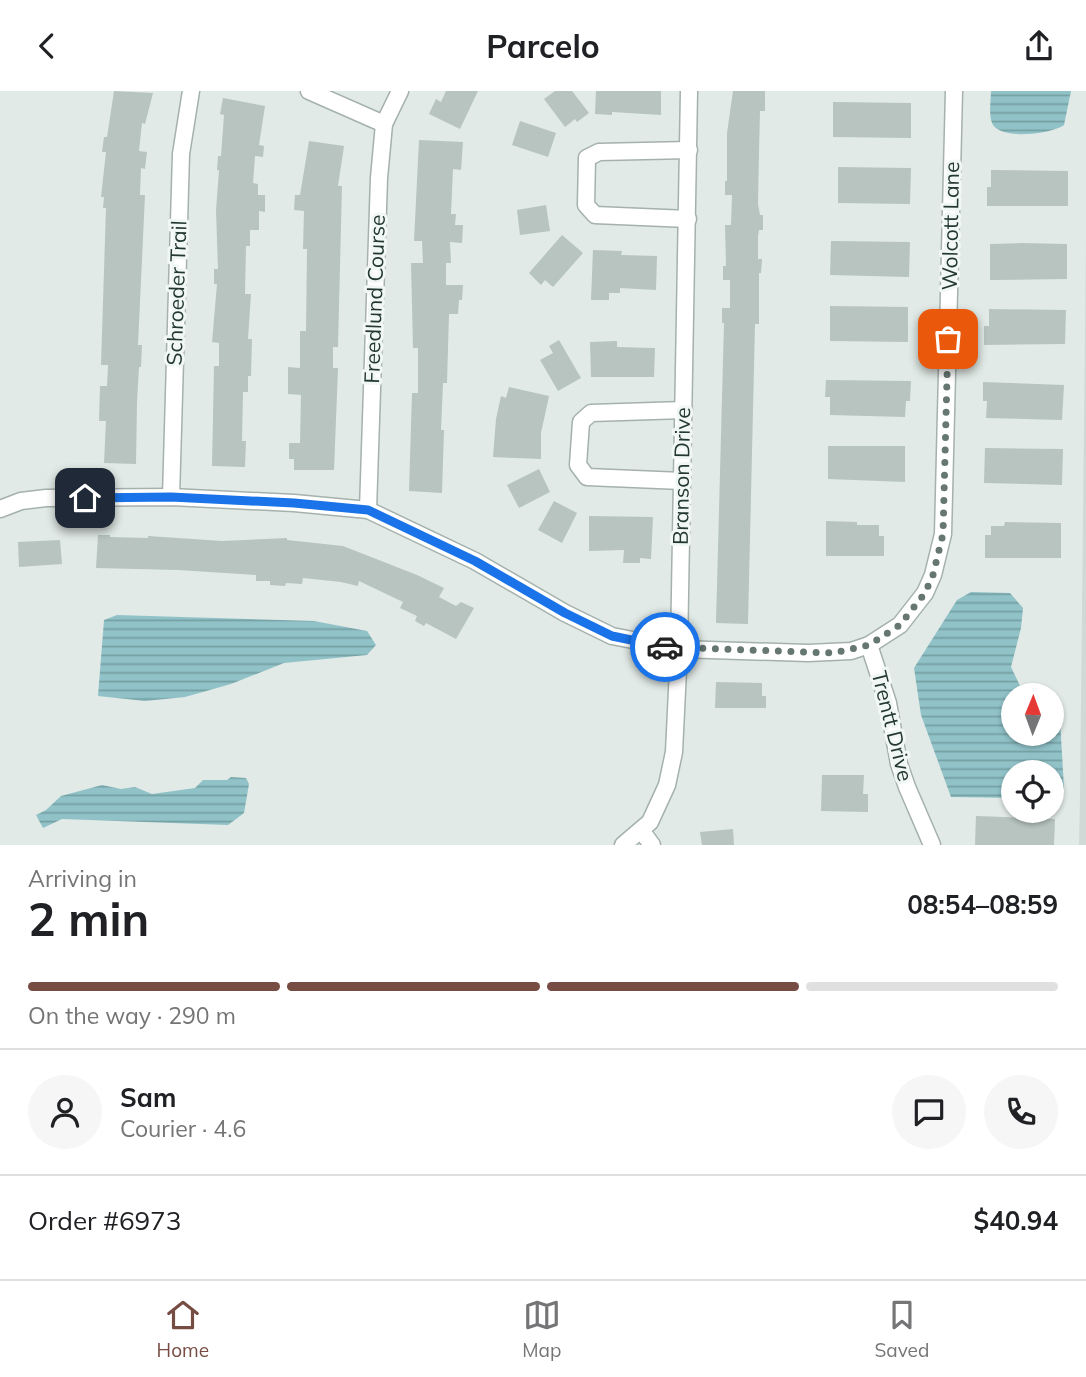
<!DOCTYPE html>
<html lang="en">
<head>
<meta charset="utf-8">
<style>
	:root { --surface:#fff; --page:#f6f6f6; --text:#202124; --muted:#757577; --line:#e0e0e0; --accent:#764c43 }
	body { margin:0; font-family:Mulish,sans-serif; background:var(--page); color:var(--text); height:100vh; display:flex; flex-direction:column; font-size:26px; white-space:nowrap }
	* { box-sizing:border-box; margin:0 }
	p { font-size:23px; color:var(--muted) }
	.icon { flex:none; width:38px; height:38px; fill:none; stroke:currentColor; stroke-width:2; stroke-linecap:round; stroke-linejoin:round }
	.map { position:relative; height:754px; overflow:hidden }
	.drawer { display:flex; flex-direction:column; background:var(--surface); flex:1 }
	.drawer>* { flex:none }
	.needle { width:46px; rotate:1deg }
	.fabs { position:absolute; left:1001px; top:592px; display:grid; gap:14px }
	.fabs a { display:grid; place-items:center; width:63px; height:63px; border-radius:50%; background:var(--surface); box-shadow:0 2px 5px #0004; font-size:35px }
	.pin { position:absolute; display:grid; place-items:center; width:60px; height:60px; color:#fff; margin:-30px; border-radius:14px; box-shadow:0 4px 10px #0006 }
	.courier { position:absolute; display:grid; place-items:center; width:70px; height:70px; margin:-35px; border:5px solid #1a73e8; border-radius:50%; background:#fff; color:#222; box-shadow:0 2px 9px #0007 }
	.head em { font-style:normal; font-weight:700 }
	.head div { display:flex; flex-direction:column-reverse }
	.head { display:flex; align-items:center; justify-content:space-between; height:119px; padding:0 28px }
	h1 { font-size:46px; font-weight:700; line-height:52px }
	.bar { display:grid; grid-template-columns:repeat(4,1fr); gap:10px 7px; align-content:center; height:84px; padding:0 28px }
	.bar i { height:9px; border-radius:5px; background:var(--line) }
	.bar .current { background:var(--accent) }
	.bar p { grid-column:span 4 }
	.line { display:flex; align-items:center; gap:18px; padding:0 28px; border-top:2px solid var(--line) }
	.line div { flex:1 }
	.round { display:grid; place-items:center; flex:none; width:74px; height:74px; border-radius:37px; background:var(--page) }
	header { display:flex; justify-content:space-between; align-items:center; height:91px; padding:0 28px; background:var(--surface); font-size:32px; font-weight:700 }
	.menu { display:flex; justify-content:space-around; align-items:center; height:98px; border-top:2px solid var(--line); background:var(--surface); font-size:19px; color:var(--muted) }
	.menu a { display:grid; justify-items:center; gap:4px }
	.menu .current { color:var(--accent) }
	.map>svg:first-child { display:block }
</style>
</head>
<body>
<header><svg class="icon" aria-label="back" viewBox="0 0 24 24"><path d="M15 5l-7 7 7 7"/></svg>Parcelo<svg class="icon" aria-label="share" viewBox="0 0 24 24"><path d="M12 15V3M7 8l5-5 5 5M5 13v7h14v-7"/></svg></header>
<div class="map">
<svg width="1086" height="754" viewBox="0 0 1086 754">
	<defs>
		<pattern id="water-rules" width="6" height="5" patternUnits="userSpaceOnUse" patternTransform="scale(1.75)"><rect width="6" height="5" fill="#90c2c8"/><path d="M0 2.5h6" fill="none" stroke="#759fa3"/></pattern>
	</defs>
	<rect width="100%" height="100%" fill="#e1eae6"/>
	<path fill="#d0d9d5" d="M 1086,149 L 1086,754 L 1079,754 L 1080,707 Z"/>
	<g fill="url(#water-rules)">
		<path d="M 991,0 L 1071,0 L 1064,34 C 1052,43 1003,49 993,34 C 988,26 991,9 991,0 Z"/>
		<path d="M 971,501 L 1010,502 L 1023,517 L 1021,537 L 1011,576 L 1023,601 L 1026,604 L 1013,604 L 1013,642 L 1052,642 L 1052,622 L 1060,628 L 1064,697 L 1052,705 L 1052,681 L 1013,681 L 1013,707 L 951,706 L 921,624 L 914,577 L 957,509 Z"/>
		<path d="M 117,524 L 314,530 L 367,540 L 376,554 L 367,564 L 284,572 L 231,593 L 185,606 L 145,610 L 98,605 L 104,529 Z"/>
		<path d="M 231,686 L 246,687 L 249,693 L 244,722 L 228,734 L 62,728 L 43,737 L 36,724 L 46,719 L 61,705 L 102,694 L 121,698 L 135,696 L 152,703 L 195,697 L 203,689 L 227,689 Z"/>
	</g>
	<g fill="#b7c4bf">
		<path d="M 114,0 L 153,2 L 145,33 L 142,32 L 139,60 L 147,61 L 145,78 L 141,77 L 140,104 L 145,104 L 138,254 L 142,254 L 141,276 L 139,276 L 137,311 L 136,373 L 104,372 L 106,330 L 99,330 L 100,295 L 107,295 L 108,274 L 101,274 L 106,117 L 103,117 L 104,106 L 101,106 L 106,61 L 102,61 L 104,46 L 107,46 Z"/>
		<path d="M 446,0 L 478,0 L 460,38 L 429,23 L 436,8 L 441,11 Z"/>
		<path d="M 555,0 L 572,0 L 589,22 L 577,31 L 575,28 L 565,36 L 544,8 Z"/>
		<path d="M 596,0 L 661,0 L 661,24 L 612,21 L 612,24 L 595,23 Z"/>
		<path d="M 733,0 L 765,0 L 765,20 L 760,20 L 759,61 L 758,113 L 760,124 L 763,124 L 763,139 L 759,139 L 758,145 L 758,168 L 762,168 L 761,182 L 759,182 L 759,233 L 755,233 L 748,533 L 716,532 L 724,232 L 722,232 L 722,217 L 730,217 L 730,189 L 723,189 L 723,175 L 726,175 L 725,134 L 731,134 L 732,104 L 725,104 L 725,90 L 727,90 L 727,42 Z"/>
		<path d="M 223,7 L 265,15 L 259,54 L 264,55 L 263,66 L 255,65 L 253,92 L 258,93 L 258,104 L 265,104 L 265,121 L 259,120 L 259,139 L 250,139 L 250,155 L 246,155 L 245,203 L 251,203 L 248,248 L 252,248 L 251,285 L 248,285 L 248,301 L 243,301 L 242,350 L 246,350 L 245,376 L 212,375 L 214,275 L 219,275 L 219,252 L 212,251 L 217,193 L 214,193 L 214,178 L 218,178 L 216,119 L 219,79 L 217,79 L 218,65 L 221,65 L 224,24 L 220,23 Z"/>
		<path d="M 833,11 L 911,12 L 911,47 L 833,46 Z"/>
		<path d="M 520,30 L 556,42 L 548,66 L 512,54 Z"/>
		<path d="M 419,49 L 463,51 L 461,79 L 453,78 L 451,123 L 456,123 L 455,134 L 463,134 L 462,152 L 450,151 L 451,172 L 446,172 L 446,194 L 463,194 L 462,209 L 459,209 L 458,223 L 449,223 L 447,292 L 443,292 L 441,339 L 444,339 L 442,402 L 409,400 L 412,302 L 418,302 L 418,257 L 413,257 L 411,172 L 423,172 L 422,150 L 414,150 Z"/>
		<path d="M 309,50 L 344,55 L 338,95 L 342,95 L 338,256 L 333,256 L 333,277 L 338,277 L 334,379 L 294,379 L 294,368 L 289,368 L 289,352 L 300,352 L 301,304 L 288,303 L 288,276 L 300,277 L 300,240 L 306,240 L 307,158 L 303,158 L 304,120 L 294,119 L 295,104 L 300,104 Z"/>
		<path d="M 838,76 L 911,77 L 910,113 L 838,112 Z"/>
		<path d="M 991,79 L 1068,80 L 1068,115 L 987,115 L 987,96 L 991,96 Z"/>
		<path d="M 546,114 L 550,140 L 520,144 L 517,119 Z"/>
		<path d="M 562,144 L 583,162 L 553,196 L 545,189 L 541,194 L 529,182 Z"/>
		<path d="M 831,150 L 910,151 L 909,186 L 830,184 Z"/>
		<path d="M 1022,152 L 1067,153 L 1067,188 L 990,189 L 990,153 Z"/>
		<path d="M 593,159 L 622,160 L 621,164 L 657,165 L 656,199 L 620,197 L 620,202 L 609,202 L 609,209 L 591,209 Z"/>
		<path d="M 830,215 L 908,216 L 908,251 L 830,250 Z"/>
		<path d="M 989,218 L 1066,219 L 1065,253 L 984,254 L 984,235 L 989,235 Z"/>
		<path d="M 559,249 L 581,287 L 558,300 L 540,269 L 553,262 L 549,255 Z"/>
		<path d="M 617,250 L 617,256 L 655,257 L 654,286 L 591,286 L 590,251 Z"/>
		<path d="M 826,289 L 911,290 L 910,310 L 906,310 L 905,326 L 830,324 L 830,306 L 825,306 Z"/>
		<path d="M 983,291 L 1064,294 L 1062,329 L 986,327 L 987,310 L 983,310 Z"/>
		<path d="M 509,296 L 549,305 L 541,342 L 541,368 L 493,366 L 496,328 L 501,305 L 506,307 Z"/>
		<path d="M 828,355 L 905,355 L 905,391 L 828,388 Z"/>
		<path d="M 985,357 L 1063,358 L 1062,394 L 984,392 Z"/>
		<path d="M 539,378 L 550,401 L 519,417 L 507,394 Z"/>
		<path d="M 554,410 L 577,422 L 562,452 L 538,439 Z"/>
		<path d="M 589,425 L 653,426 L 651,468 L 640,467 L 640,472 L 623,472 L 624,459 L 589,460 Z"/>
		<path d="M 826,430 L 857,431 L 857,434 L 879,434 L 879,445 L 884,445 L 884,465 L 826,465 Z"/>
		<path d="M 1005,431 L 1061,432 L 1061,467 L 985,467 L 985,444 L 991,444 L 991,435 L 1004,435 Z"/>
		<path d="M 98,444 L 110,444 L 110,446 L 148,447 L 148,445 L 222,450 L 287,447 L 287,449 L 343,455 L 417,484 L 444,497 L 439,506 L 456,515 L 461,511 L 474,517 L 456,548 L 426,532 L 424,535 L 415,530 L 417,525 L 400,517 L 403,511 L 359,490 L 358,495 L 341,491 L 303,487 L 302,493 L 286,492 L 285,495 L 270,494 L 270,490 L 256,490 L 256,484 L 178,479 L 96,477 Z"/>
		<path d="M 60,449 L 62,473 L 19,476 L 18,451 Z"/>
		<path d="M 716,591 L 762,592 L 762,605 L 766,605 L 766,617 L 715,617 Z"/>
		<path d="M 822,684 L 864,684 L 863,703 L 868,703 L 868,721 L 821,720 Z"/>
		<path d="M 976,725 L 1055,728 L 1054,754 L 975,754 Z"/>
		<path d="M 733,738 L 734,754 L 702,754 L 700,741 Z"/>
	</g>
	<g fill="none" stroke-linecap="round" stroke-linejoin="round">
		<g stroke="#a5b1ac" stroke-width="19">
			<g id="street">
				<path d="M 309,0 L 384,33"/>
				<path d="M 688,128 L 595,124 L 586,114 L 587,67 L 599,61 L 689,59"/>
				<path d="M 682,390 L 587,386 L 578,374 L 581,331 L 591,322 L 684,319"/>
				<path d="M 171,406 L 181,63 L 191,0"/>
				<path d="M 0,418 L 21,410 L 46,407 L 171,406 L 294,412 L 368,419 L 475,470 L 565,522 L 612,545 L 679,558 L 808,562 L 851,560 L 869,554 L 900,534 L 925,502 L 933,484 L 943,443 L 954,0"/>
				<path d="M 368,419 L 379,87 L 384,33 L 400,0"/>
				<path d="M 869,554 L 888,612 L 899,673 L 907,696 L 932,754"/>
				<path d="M 641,739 L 652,754"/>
				<path d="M 623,754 L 650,731 L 667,694 L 674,661 L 679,558 L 689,0"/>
			</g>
		</g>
		<use href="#street" stroke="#fff" stroke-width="16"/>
	</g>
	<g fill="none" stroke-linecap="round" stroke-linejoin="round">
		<path stroke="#667671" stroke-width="7" stroke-dasharray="0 12.6" d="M 665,556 L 833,562 L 869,554 L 900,534 L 925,502 L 933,484 L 943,443 L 948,248"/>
		<path stroke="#1a73e8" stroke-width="9" d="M 85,407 L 171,406 L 294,412 L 368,419 L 475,470 L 565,522 L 612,545 L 665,556"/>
	</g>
	<g text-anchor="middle" stroke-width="6" stroke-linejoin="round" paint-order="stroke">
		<g font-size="21" fill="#243832" stroke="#f1f7f4">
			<text transform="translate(951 135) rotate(-89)" y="7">Wolcott Lane</text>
			<text transform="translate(177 202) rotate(-88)" y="7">Schroeder Trail</text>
			<text transform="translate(375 208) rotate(-88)" y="7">Freedlund Course</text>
			<text transform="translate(682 385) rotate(-89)" y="7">Branson Drive</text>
			<text transform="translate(892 635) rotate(76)" y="7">Trentt Drive</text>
		</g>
	</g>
</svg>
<div class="fabs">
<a><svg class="needle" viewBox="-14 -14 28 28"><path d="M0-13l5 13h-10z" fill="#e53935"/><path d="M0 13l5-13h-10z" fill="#757577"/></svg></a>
<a><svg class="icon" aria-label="locate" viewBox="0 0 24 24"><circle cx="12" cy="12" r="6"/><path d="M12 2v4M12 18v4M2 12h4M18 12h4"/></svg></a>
</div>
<div class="pin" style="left:948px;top:248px;background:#ea580c"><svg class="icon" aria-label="bag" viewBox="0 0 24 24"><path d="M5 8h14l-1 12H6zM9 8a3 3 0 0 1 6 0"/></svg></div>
<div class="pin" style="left:85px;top:407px;background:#1f2937"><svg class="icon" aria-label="home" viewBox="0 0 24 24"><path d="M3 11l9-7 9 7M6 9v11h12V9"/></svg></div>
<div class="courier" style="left:665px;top:556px"><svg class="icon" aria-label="car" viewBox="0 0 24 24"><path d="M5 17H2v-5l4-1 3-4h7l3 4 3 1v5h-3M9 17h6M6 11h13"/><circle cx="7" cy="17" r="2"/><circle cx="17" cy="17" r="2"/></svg></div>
</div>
<section class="drawer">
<div class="head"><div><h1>2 min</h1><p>Arriving in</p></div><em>08:54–08:59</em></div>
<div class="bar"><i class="current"></i><i class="current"></i><i class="current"></i><i></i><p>On the way · 290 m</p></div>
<div class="line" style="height:126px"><a class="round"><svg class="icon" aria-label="person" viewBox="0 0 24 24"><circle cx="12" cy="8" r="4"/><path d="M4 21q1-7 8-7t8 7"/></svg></a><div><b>Sam</b><p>Courier · 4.6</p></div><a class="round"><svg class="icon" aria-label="chat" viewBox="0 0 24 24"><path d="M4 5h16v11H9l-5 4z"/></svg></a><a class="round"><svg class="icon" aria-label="phone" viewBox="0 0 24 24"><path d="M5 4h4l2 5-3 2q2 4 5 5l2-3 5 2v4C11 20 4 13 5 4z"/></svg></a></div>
<div class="line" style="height:91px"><div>Order #6973</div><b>$40.94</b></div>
</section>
<nav class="menu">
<a class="current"><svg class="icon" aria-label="home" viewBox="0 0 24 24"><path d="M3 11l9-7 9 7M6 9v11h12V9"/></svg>Home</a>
<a><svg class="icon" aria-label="map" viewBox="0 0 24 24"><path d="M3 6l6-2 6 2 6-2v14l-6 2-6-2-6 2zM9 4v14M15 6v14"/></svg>Map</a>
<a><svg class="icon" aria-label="saved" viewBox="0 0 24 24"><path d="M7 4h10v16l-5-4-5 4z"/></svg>Saved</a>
</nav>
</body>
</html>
